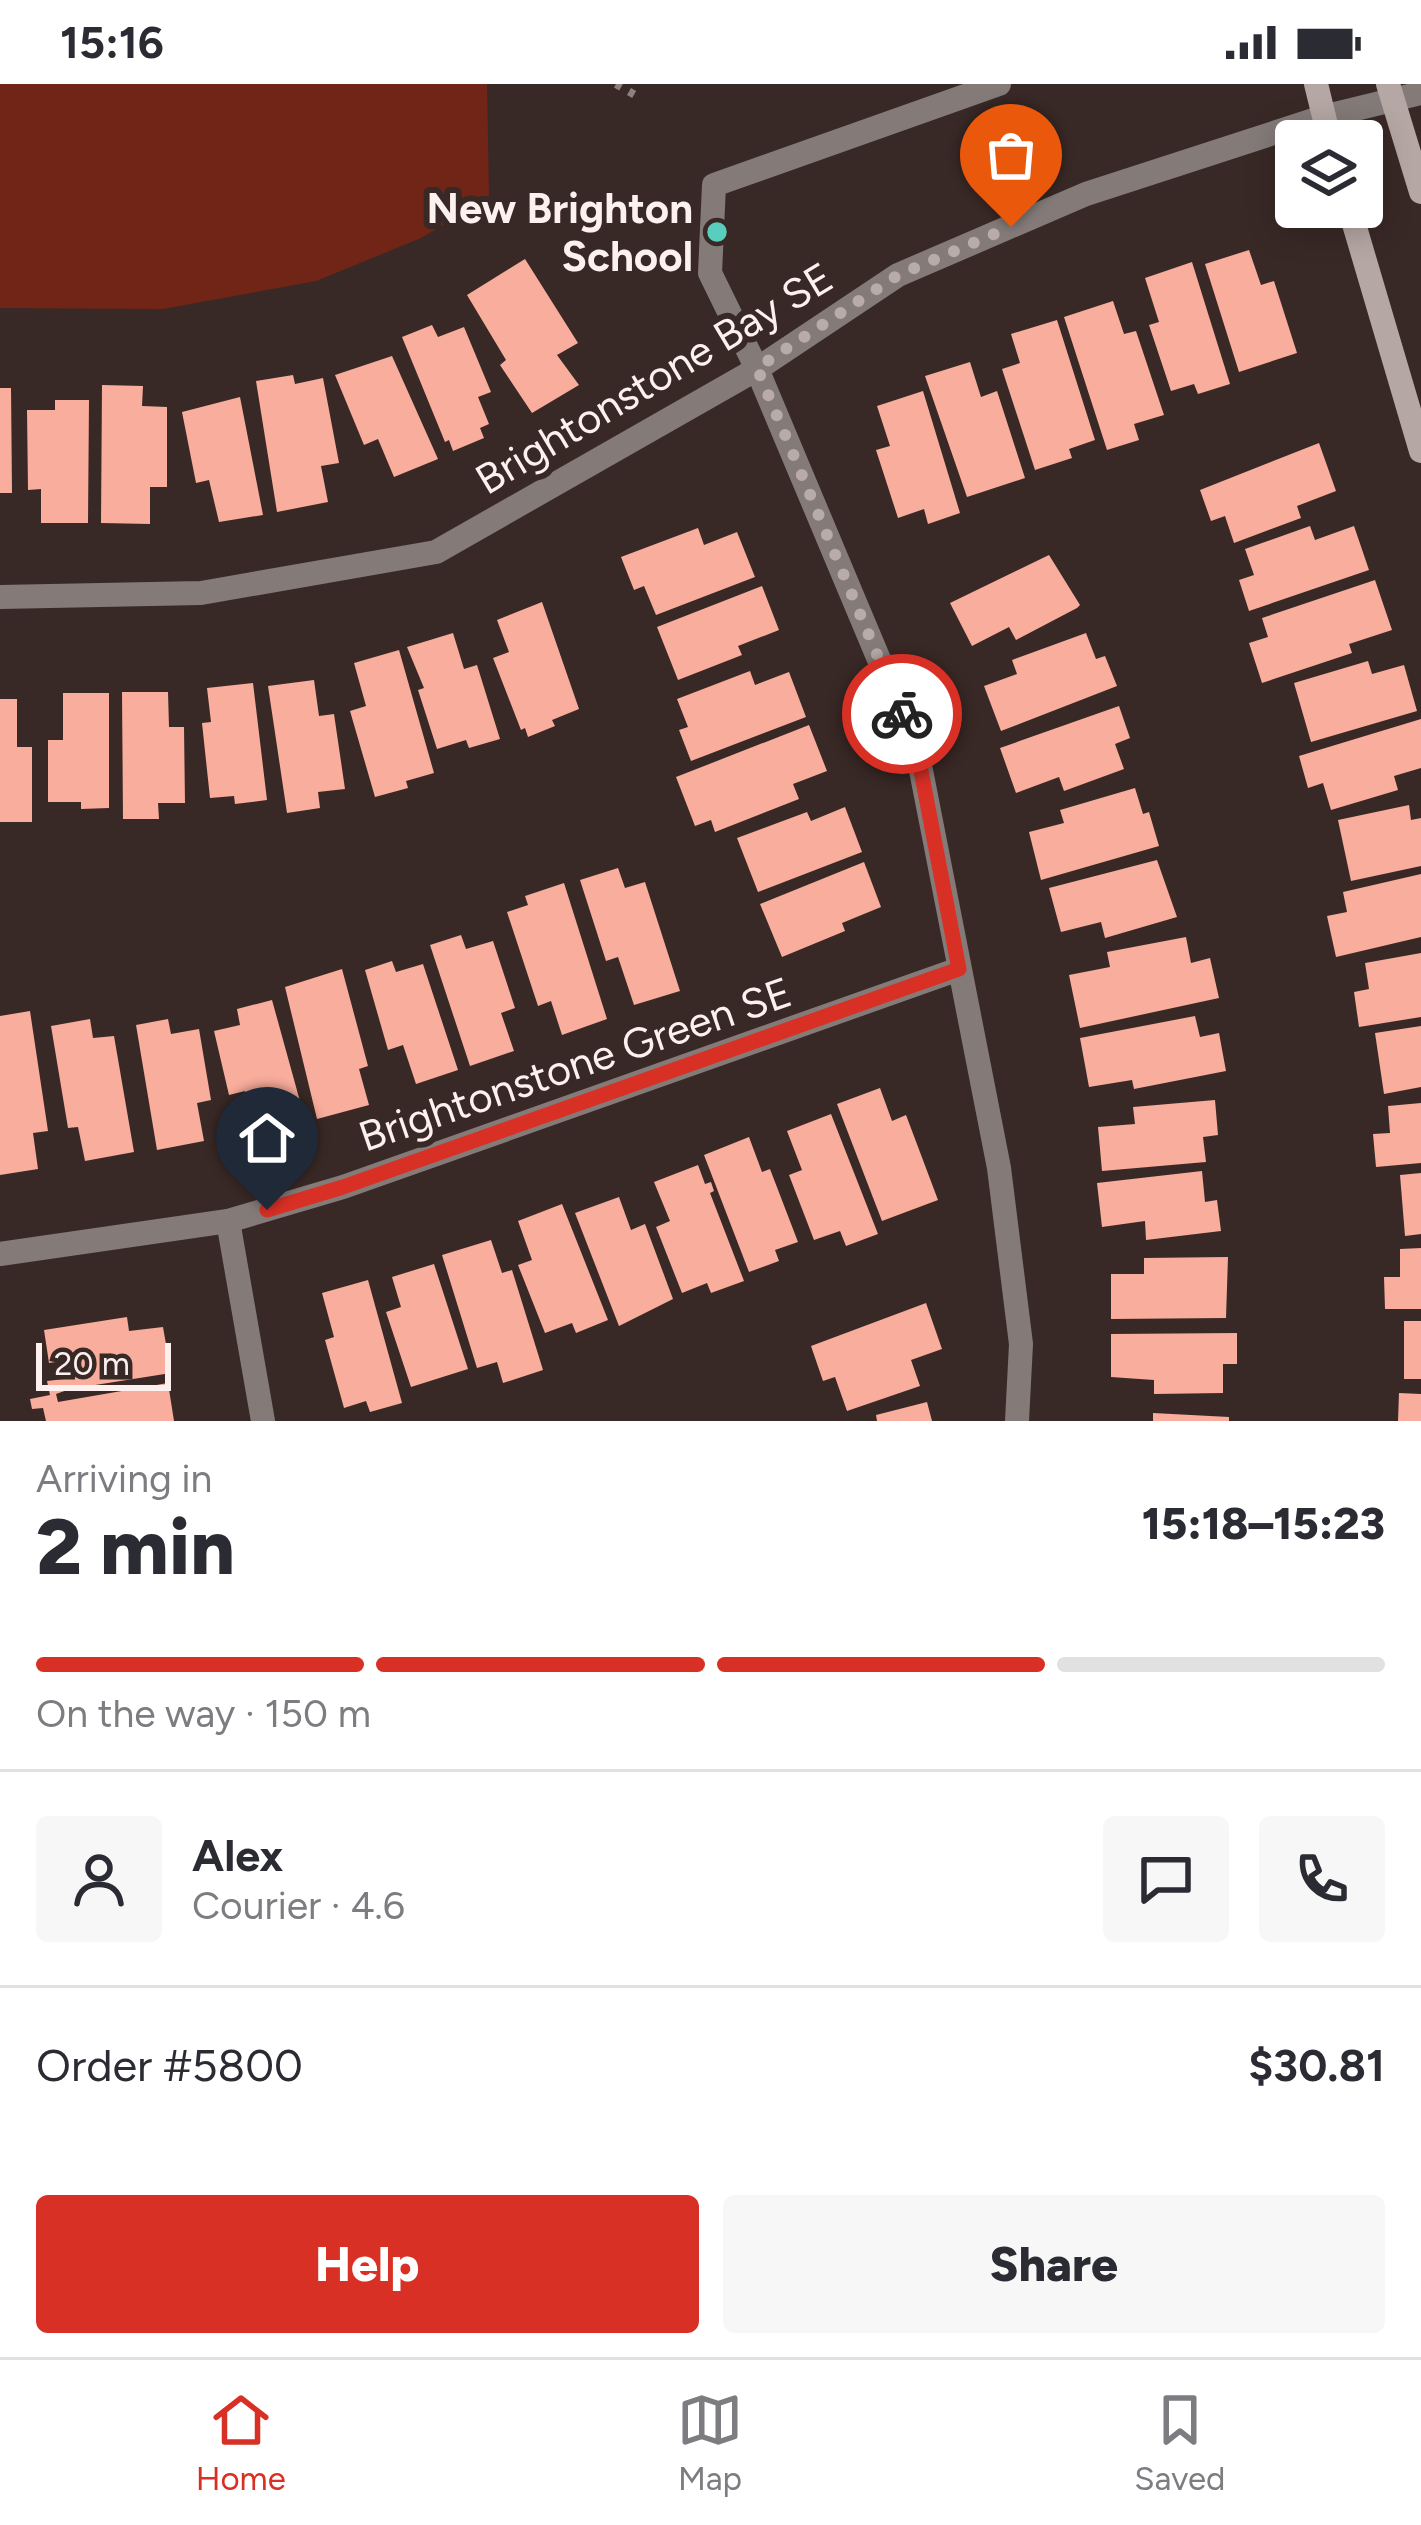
<!DOCTYPE html>
<html lang="en">
<head>
<meta charset="utf-8">
<style>
	:root { --surface:#fff; --page:#f7f7f7; --text:#2b2b33; --muted:#7c7c81; --line:#e1e1e2; --accent:#d93025 }
	body { margin:0; font-family:Figtree,sans-serif; background:var(--page); color:var(--text); height:100vh; display:flex; flex-direction:column; font-size:45px; white-space:nowrap }
	* { box-sizing:border-box; margin:0 }
	p { font-size:39px; color:var(--muted) }
	.icon { flex:none; width:66px; height:66px; fill:none; stroke:currentColor; stroke-width:2; stroke-linecap:round; stroke-linejoin:round }
	.map { position:relative; height:1337px; overflow:hidden }
	.details { display:flex; flex-direction:column; background:var(--surface); flex:1 }
	.details>* { flex:none }
	.tools { position:absolute; left:1275px; top:36px; display:grid; gap:24px }
	.tools a { display:grid; place-items:center; width:108px; height:108px; border-radius:12px; background:var(--surface); box-shadow:0 6px 30px #0003; font-size:60px }
	.scale { position:absolute; left:36px; bottom:30px; width:135px; box-sizing:border-box; padding-left:12px; border:6px solid #fcf1ef; border-top:0; font-size:33px; line-height:42px; white-space:nowrap; color:#fcf1ef; -webkit-text-stroke:9px #392926; paint-order:stroke }
	.pin { position:absolute; display:grid; place-items:center; width:102px; height:102px; color:#fff; margin:-123px -51px; border-radius:50% 50% 50% 0; rotate:-45deg; box-shadow:0 0 12px #0007 }
	.pin .icon { rotate:45deg }
	.courier { position:absolute; display:grid; place-items:center; width:120px; height:120px; margin:-60px; border:9px solid #d93025; border-radius:50%; background:#fff; color:#222; box-shadow:0 3px 15px #0007 }
	.overview em { font-style:normal; font-weight:800 }
	.overview div { display:flex; flex-direction:column-reverse }
	.overview { display:flex; align-items:center; justify-content:space-between; height:204px; padding:0 36px }
	h1 { font-size:78px; font-weight:800; line-height:90px }
	.bar { display:grid; grid-template-columns:repeat(4,1fr); gap:18px 12px; align-content:center; height:144px; padding:0 36px }
	.bar i { height:15px; border-radius:9px; background:var(--line) }
	.bar .current { background:var(--accent) }
	.bar p { grid-column:span 4 }
	.line { display:flex; align-items:center; gap:30px; padding:0 36px; border-top:3px solid var(--line) }
	.line div { flex:1 }
	.round { display:grid; place-items:center; flex:none; width:126px; height:126px; border-radius:12px; background:var(--page) }
	.primary-button { display:flex; gap:24px; margin-top:auto; padding:24px 36px }
	.primary-button a { flex:1; height:138px; border-radius:12px; background:var(--accent); color:#fff; font-size:48px; font-weight:800; line-height:138px; text-align:center }
	.primary-button a+a { background:var(--page); color:var(--text) }
	.status { display:flex; justify-content:space-between; align-items:center; height:84px; padding:0 60px; background:var(--surface); direction:ltr }
	.status svg { height:33px; fill:currentColor }
	.tab-bar { display:flex; justify-content:space-around; align-items:center; height:168px; border-top:3px solid var(--line); background:var(--surface); font-size:33px; color:var(--muted) }
	.tab-bar a { display:grid; justify-items:center; gap:6px }
	.tab-bar .current { color:var(--accent) }
	.map>svg:first-child { display:block }
</style>
</head>
<body>
<div class="status"><b>15:16</b><svg viewBox="0 0 49 12"><path d="M0 12V9h3v3zM5 12V6h3v6zM10 12V3h3v9zM15 12V0h3v12zM26 1h20v11H26zM47 4h2v5h-2z"/></svg></div>
<div class="map">
<svg width="1421" height="1337" viewBox="0 0 1421 1337">
	<rect width="100%" height="100%" fill="#392926"/>
	<path fill="#712516" d="M 0,0 L 487,0 L 489,114 L 421,154 L 316,197 L 163,225 L 0,224 Z"/>
	<g fill="#f9ad9c">
		<path d="M 1249,166 L 1261,201 L 1274,197 L 1297,269 L 1239,288 L 1205,180 Z"/>
		<path d="M 525,175 L 578,259 L 557,271 L 579,301 L 532,329 L 500,281 L 506,276 L 467,211 Z"/>
		<path d="M 1192,178 L 1230,300 L 1198,310 L 1194,300 L 1171,307 L 1149,241 L 1159,238 L 1145,194 Z"/>
		<path d="M 1113,217 L 1124,250 L 1136,247 L 1164,331 L 1134,340 L 1139,356 L 1107,366 L 1064,233 Z"/>
		<path d="M 1057,236 L 1095,356 L 1069,365 L 1072,374 L 1035,386 L 1002,285 L 1020,279 L 1011,250 Z"/>
		<path d="M 432,241 L 438,253 L 464,243 L 491,308 L 478,313 L 489,340 L 480,344 L 484,354 L 453,367 L 449,356 L 445,358 L 402,253 Z"/>
		<path d="M 392,272 L 438,375 L 394,393 L 378,355 L 364,361 L 335,291 Z"/>
		<path d="M 970,278 L 981,313 L 997,307 L 1025,394 L 967,413 L 925,292 Z"/>
		<path d="M 293,291 L 295,300 L 323,294 L 339,379 L 321,382 L 328,418 L 277,428 L 256,297 Z"/>
		<path d="M 102,301 L 143,302 L 142,322 L 167,323 L 167,403 L 150,403 L 150,440 L 101,439 Z"/>
		<path d="M 0,304 L 11,304 L 12,409 L 0,409 Z"/>
		<path d="M 923,307 L 960,429 L 928,440 L 924,425 L 898,434 L 876,366 L 890,362 L 877,322 Z"/>
		<path d="M 240,313 L 263,431 L 219,438 L 209,396 L 196,399 L 182,328 Z"/>
		<path d="M 55,316 L 89,316 L 88,439 L 41,439 L 41,405 L 28,406 L 27,326 L 55,326 Z"/>
		<path d="M 1319,359 L 1336,407 L 1297,422 L 1301,434 L 1234,459 L 1225,432 L 1211,437 L 1200,406 Z"/>
		<path d="M 1310,442 L 1315,456 L 1354,442 L 1369,486 L 1249,527 L 1239,496 L 1254,491 L 1245,465 Z"/>
		<path d="M 698,444 L 704,461 L 737,448 L 755,493 L 656,531 L 644,502 L 634,506 L 621,473 Z"/>
		<path d="M 1049,471 L 1080,521 L 1077,524 L 1016,556 L 1009,543 L 972,562 L 950,519 Z"/>
		<path d="M 1375,496 L 1392,546 L 1349,560 L 1352,569 L 1262,599 L 1249,559 L 1268,553 L 1262,534 Z"/>
		<path d="M 762,502 L 779,546 L 738,562 L 742,571 L 678,596 L 657,543 Z"/>
		<path d="M 542,518 L 579,625 L 552,636 L 555,642 L 528,653 L 525,644 L 521,646 L 493,574 L 509,568 L 497,536 Z"/>
		<path d="M 453,549 L 464,585 L 477,581 L 500,655 L 469,664 L 466,656 L 437,665 L 418,606 L 424,604 L 407,563 Z"/>
		<path d="M 1086,549 L 1096,575 L 1105,572 L 1117,602 L 1001,647 L 984,602 L 1017,590 L 1012,576 Z"/>
		<path d="M 399,566 L 434,689 L 406,697 L 408,704 L 375,713 L 350,627 L 366,622 L 354,579 Z"/>
		<path d="M 1368,577 L 1372,590 L 1404,581 L 1417,627 L 1311,658 L 1294,599 Z"/>
		<path d="M 750,587 L 755,601 L 789,588 L 806,633 L 691,677 L 679,646 L 688,643 L 677,615 Z"/>
		<path d="M 314,596 L 319,632 L 334,630 L 345,705 L 318,708 L 320,724 L 287,729 L 268,602 Z"/>
		<path d="M 253,599 L 267,716 L 235,720 L 234,712 L 210,714 L 202,639 L 211,638 L 207,604 Z"/>
		<path d="M 122,608 L 168,608 L 169,643 L 184,643 L 185,719 L 158,719 L 159,735 L 123,735 Z"/>
		<path d="M 63,609 L 109,609 L 109,724 L 81,725 L 81,718 L 48,718 L 48,656 L 63,656 Z"/>
		<path d="M 0,615 L 17,615 L 17,663 L 32,663 L 32,738 L 0,738 Z"/>
		<path d="M 1119,622 L 1130,654 L 1115,660 L 1124,685 L 1064,707 L 1059,693 L 1016,709 L 1000,664 Z"/>
		<path d="M 1421,635 L 1421,684 L 1394,692 L 1398,706 L 1331,726 L 1323,699 L 1308,704 L 1299,672 Z"/>
		<path d="M 809,641 L 827,687 L 793,700 L 799,715 L 715,748 L 711,736 L 695,742 L 676,693 Z"/>
		<path d="M 1135,704 L 1143,730 L 1149,728 L 1159,762 L 1041,796 L 1029,748 L 1064,739 L 1060,726 Z"/>
		<path d="M 1409,721 L 1411,736 L 1421,734 L 1421,782 L 1351,797 L 1338,736 Z"/>
		<path d="M 845,723 L 862,768 L 758,808 L 737,754 L 807,728 L 811,737 Z"/>
		<path d="M 1157,776 L 1177,833 L 1105,854 L 1101,838 L 1061,848 L 1049,804 Z"/>
		<path d="M 864,778 L 881,823 L 842,839 L 845,847 L 782,873 L 760,820 Z"/>
		<path d="M 618,784 L 625,804 L 645,798 L 680,907 L 634,921 L 618,873 L 606,877 L 580,796 Z"/>
		<path d="M 1421,790 L 1421,853 L 1336,873 L 1327,832 L 1347,828 L 1343,808 Z"/>
		<path d="M 564,799 L 607,935 L 562,951 L 551,917 L 538,922 L 507,828 L 528,821 L 525,812 Z"/>
		<path d="M 461,851 L 466,865 L 493,857 L 515,924 L 501,929 L 514,967 L 470,982 L 430,861 Z"/>
		<path d="M 1186,853 L 1191,879 L 1210,874 L 1219,914 L 1080,944 L 1069,891 L 1110,883 L 1107,868 Z"/>
		<path d="M 1421,869 L 1421,933 L 1359,943 L 1354,908 L 1369,905 L 1365,879 Z"/>
		<path d="M 392,877 L 396,888 L 423,880 L 458,986 L 416,1000 L 403,961 L 388,966 L 365,886 Z"/>
		<path d="M 342,885 L 368,982 L 359,985 L 369,1021 L 317,1035 L 285,903 Z"/>
		<path d="M 272,916 L 306,1039 L 256,1052 L 245,1007 L 229,1011 L 214,947 L 240,941 L 237,925 Z"/>
		<path d="M 30,927 L 48,1047 L 33,1049 L 38,1085 L 0,1091 L 0,932 Z"/>
		<path d="M 1195,932 L 1200,953 L 1219,949 L 1226,987 L 1134,1005 L 1132,996 L 1089,1003 L 1080,954 Z"/>
		<path d="M 90,935 L 93,954 L 114,952 L 134,1068 L 85,1077 L 78,1043 L 68,1044 L 51,942 Z"/>
		<path d="M 168,935 L 171,950 L 199,945 L 211,1016 L 197,1019 L 204,1057 L 157,1066 L 136,941 Z"/>
		<path d="M 1421,942 L 1421,1003 L 1384,1010 L 1375,949 Z"/>
		<path d="M 880,1004 L 892,1037 L 906,1031 L 938,1116 L 882,1137 L 837,1020 Z"/>
		<path d="M 1215,1016 L 1218,1051 L 1203,1053 L 1206,1078 L 1102,1087 L 1098,1043 L 1135,1040 L 1133,1023 Z"/>
		<path d="M 1421,1019 L 1421,1079 L 1376,1083 L 1373,1050 L 1390,1049 L 1388,1022 Z"/>
		<path d="M 831,1030 L 878,1150 L 846,1162 L 840,1147 L 814,1156 L 789,1091 L 802,1086 L 787,1047 Z"/>
		<path d="M 749,1053 L 762,1088 L 770,1085 L 798,1158 L 775,1166 L 779,1177 L 749,1188 L 704,1071 Z"/>
		<path d="M 698,1081 L 705,1100 L 711,1098 L 714,1107 L 710,1109 L 744,1197 L 711,1209 L 707,1199 L 682,1209 L 656,1143 L 670,1137 L 654,1098 Z"/>
		<path d="M 1202,1087 L 1205,1118 L 1217,1116 L 1221,1147 L 1146,1156 L 1145,1137 L 1102,1143 L 1097,1099 Z"/>
		<path d="M 1421,1089 L 1421,1150 L 1405,1152 L 1400,1091 Z"/>
		<path d="M 619,1113 L 631,1146 L 645,1140 L 673,1215 L 619,1242 L 575,1129 Z"/>
		<path d="M 562,1120 L 608,1236 L 576,1249 L 572,1239 L 545,1249 L 518,1181 L 532,1176 L 518,1137 Z"/>
		<path d="M 491,1156 L 502,1189 L 512,1186 L 543,1286 L 503,1299 L 497,1278 L 477,1284 L 442,1171 Z"/>
		<path d="M 1421,1164 L 1421,1225 L 1385,1225 L 1384,1193 L 1400,1193 L 1400,1165 Z"/>
		<path d="M 1228,1173 L 1226,1234 L 1111,1235 L 1111,1190 L 1144,1190 L 1144,1174 Z"/>
		<path d="M 434,1180 L 468,1285 L 411,1303 L 386,1228 L 401,1223 L 392,1193 Z"/>
		<path d="M 368,1196 L 402,1319 L 370,1328 L 366,1317 L 344,1324 L 325,1256 L 334,1253 L 322,1209 Z"/>
		<path d="M 926,1219 L 942,1265 L 911,1276 L 920,1302 L 847,1327 L 835,1293 L 823,1297 L 811,1262 Z"/>
		<path d="M 127,1233 L 129,1247 L 163,1243 L 171,1289 L 70,1305 L 56,1310 L 58,1318 L 168,1299 L 174,1337 L 46,1337 L 43,1324 L 32,1325 L 30,1315 L 50,1311 L 47,1297 L 64,1295 L 62,1277 L 49,1279 L 44,1246 Z"/>
		<rect x="1404" y="1237" width="17" height="58"/>
		<path d="M 1237,1249 L 1237,1280 L 1223,1280 L 1223,1309 L 1154,1310 L 1154,1296 L 1111,1293 L 1111,1250 Z"/>
		<path d="M 1399,1309 L 1421,1310 L 1421,1337 L 1398,1337 Z"/>
		<path d="M 927,1318 L 932,1337 L 877,1337 L 876,1331 Z"/>
		<path d="M 1153,1329 L 1229,1333 L 1229,1337 L 1153,1337 Z"/>
	</g>
	<g fill="none" stroke-linecap="round" stroke-linejoin="round">
		<path stroke="#8e807e" stroke-width="8" stroke-dasharray="6 9" stroke-linecap="butt" d="M 616,0 L 635,11"/>
		<path stroke="#847b79" stroke-width="24" d="M 757,285 L 710,189 L 714,101 L 999,0"/>
		<g stroke="#847b79" stroke-width="24">
			<path d="M 757,285 L 917,666 L 999,1084 L 1021,1260 L 1017,1337"/>
			<path d="M 0,513 L 201,509 L 436,468 L 757,285 L 898,191 L 1086,110 L 1323,33 L 1421,9"/>
			<path d="M 228,1137 L 263,1337"/>
			<path d="M 0,1170 L 228,1137 L 343,1103 L 959,885"/>
		</g>
		<g stroke="#b5a7a4" stroke-width="24">
			<path d="M 1316,0 L 1330,57"/>
			<path d="M 1388,0 L 1421,108"/>
			<path d="M 1349,123 L 1421,367"/>
		</g>
	</g>
	<g fill="none" stroke-linecap="round" stroke-linejoin="round">
		<path stroke="#b8aba9" stroke-width="12" stroke-dasharray="0 21.6" d="M 902,630 L 757,284 L 898,191 L 1011,143"/>
		<path stroke="#d93025" stroke-width="15" d="M 267,1126 L 343,1103 L 959,885 L 917,666 L 902,630"/>
	</g>
	<circle fill="#59cebe" stroke="#392926" stroke-width="4.5" cx="717" cy="148" r="12"/>
	<g text-anchor="middle" stroke-width="12" stroke-linejoin="round" paint-order="stroke">
		<g font-size="42" font-weight="bold" fill="#fcf1ef" stroke="#392926" text-anchor="end">
			<text x="693" y="139">New Brighton<tspan x="693" dy="48">School</tspan></text>
		</g>
		<g font-size="42" fill="#fcf1ef" stroke="#392926">
			<text transform="translate(654 294) rotate(-31)" y="15">Brightonstone Bay SE</text>
			<text transform="translate(575 980) rotate(-19)" y="15">Brightonstone Green SE</text>
		</g>
	</g>
</svg>
<div class="tools">
<a><svg class="icon" aria-label="layers" viewBox="0 0 24 24"><path d="M12 4l9 5-9 5-9-5zM3 14l9 5 9-5"/></svg></a>
</div>
<div class="scale">20 m</div>
<div class="pin" style="left:1011px;top:143px;background:#ea580c"><svg class="icon" aria-label="bag" viewBox="0 0 24 24"><path d="M5 8h14l-1 12H6zM9 8a3 3 0 0 1 6 0"/></svg></div>
<div class="pin" style="left:267px;top:1126px;background:#1f2937"><svg class="icon" aria-label="home" viewBox="0 0 24 24"><path d="M3 11l9-7 9 7M6 9v11h12V9"/></svg></div>
<div class="courier" style="left:902px;top:630px"><svg class="icon" aria-label="bike" viewBox="0 0 24 24"><circle cx="6" cy="16" r="4"/><circle cx="18" cy="16" r="4"/><path d="M6 16l4-8h5l3 8M10 8l3 8H6M13 5h3"/></svg></div>
</div>
<section class="details">
<div class="overview"><div><h1>2 min</h1><p>Arriving in</p></div><em>15:18–15:23</em></div>
<div class="bar"><i class="current"></i><i class="current"></i><i class="current"></i><i></i><p>On the way · 150 m</p></div>
<div class="line" style="height:216px"><a class="round"><svg class="icon" aria-label="person" viewBox="0 0 24 24"><circle cx="12" cy="8" r="4"/><path d="M4 21q1-7 8-7t8 7"/></svg></a><div><b>Alex</b><p>Courier · 4.6</p></div><a class="round"><svg class="icon" aria-label="chat" viewBox="0 0 24 24"><path d="M4 5h16v11H9l-5 4z"/></svg></a><a class="round"><svg class="icon" aria-label="phone" viewBox="0 0 24 24"><path d="M5 4h4l2 5-3 2q2 4 5 5l2-3 5 2v4C11 20 4 13 5 4z"/></svg></a></div>
<div class="line" style="height:156px"><div>Order #5800</div><b>$30.81</b></div>
<div class="primary-button"><a>Help</a><a>Share</a></div>
</section>
<nav class="tab-bar">
<a class="current"><svg class="icon" aria-label="home" viewBox="0 0 24 24"><path d="M3 11l9-7 9 7M6 9v11h12V9"/></svg>Home</a>
<a><svg class="icon" aria-label="map" viewBox="0 0 24 24"><path d="M3 6l6-2 6 2 6-2v14l-6 2-6-2-6 2zM9 4v14M15 6v14"/></svg>Map</a>
<a><svg class="icon" aria-label="saved" viewBox="0 0 24 24"><path d="M7 4h10v16l-5-4-5 4z"/></svg>Saved</a>
</nav>
</body>
</html>
